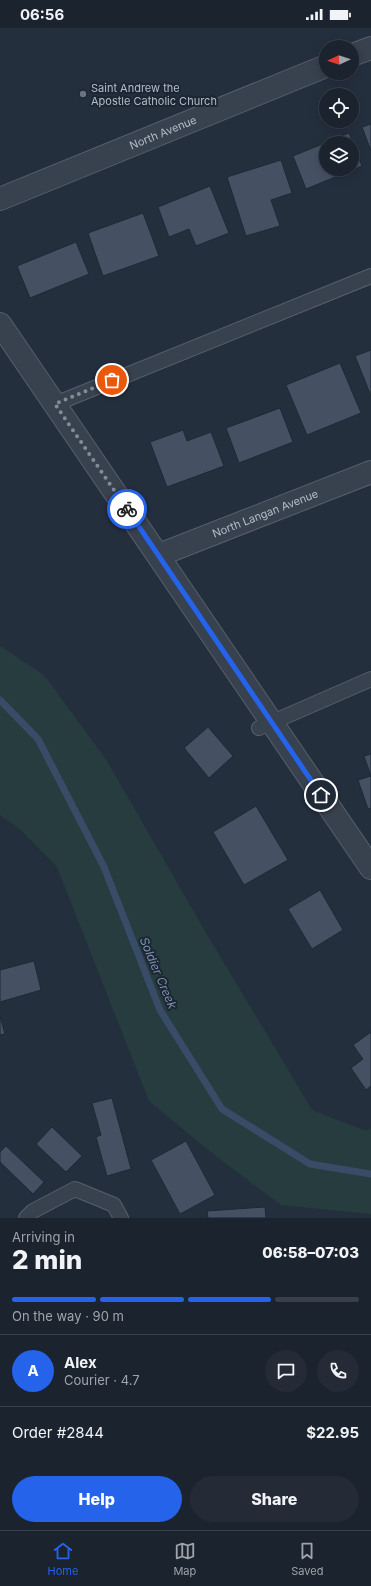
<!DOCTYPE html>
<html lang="en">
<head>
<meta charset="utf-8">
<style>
	:root { --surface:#1b232e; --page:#242b36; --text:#f1f3f6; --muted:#a0a4aa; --line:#39404a; --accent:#2563eb }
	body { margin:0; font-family:Inter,sans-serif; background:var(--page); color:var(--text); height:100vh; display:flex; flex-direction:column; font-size:15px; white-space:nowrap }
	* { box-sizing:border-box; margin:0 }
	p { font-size:13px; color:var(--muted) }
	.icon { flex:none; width:22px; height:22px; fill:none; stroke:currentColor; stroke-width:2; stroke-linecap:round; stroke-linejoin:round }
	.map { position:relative; height:1190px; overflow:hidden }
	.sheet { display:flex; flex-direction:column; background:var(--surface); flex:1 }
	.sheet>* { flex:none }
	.needle { width:26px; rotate:266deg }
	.controls { position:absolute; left:319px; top:12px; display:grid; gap:8px }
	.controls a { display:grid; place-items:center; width:40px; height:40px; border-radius:50%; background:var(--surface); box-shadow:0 2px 10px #0003,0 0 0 1px var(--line); font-size:20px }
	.pin { position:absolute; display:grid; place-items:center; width:34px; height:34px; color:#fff; margin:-17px; border:2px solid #fff; border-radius:50%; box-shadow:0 1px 4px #0007 }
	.courier { position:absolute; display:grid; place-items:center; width:40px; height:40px; margin:-20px; border:3px solid #2563eb; border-radius:50%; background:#fff; color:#222; box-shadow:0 1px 5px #0007 }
	.summary em { font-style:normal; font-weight:800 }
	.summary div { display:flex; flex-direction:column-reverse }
	.summary { display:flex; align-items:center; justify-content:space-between; height:68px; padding:0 12px }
	h1 { font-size:26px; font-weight:800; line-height:30px }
	.bar { display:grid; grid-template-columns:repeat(4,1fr); gap:6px 4px; align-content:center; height:48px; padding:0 12px }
	.bar i { height:5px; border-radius:3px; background:var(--line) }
	.bar .selected { background:var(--accent) }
	.bar p { grid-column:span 4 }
	.line { display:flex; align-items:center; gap:10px; padding:0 12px; border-top:1px solid var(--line) }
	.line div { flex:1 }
	.round { display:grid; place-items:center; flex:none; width:42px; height:42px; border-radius:21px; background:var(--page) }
	.button { display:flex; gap:8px; margin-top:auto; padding:8px 12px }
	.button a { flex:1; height:46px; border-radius:24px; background:var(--accent); color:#fff; font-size:16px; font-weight:800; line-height:46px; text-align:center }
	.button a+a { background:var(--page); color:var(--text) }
	.status { display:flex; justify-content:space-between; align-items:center; height:28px; padding:0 20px; background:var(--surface); direction:ltr }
	.status svg { height:11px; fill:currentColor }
	.menu { display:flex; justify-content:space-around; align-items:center; height:56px; border-top:1px solid var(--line); background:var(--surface); font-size:11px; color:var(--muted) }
	.menu a { display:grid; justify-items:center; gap:2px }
	.menu .selected { color:var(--accent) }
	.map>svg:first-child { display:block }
</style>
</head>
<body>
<div class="status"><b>06:56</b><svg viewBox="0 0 49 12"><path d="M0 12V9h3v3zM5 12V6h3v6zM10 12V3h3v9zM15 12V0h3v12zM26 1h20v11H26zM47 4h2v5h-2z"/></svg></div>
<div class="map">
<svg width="371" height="1190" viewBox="0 0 371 1190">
	<rect width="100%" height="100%" fill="#242f3e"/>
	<path fill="#263c3f" d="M 0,618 L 45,648 L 107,733 L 209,910 L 312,1082 L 366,1103 L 371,1100 L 371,1186 L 281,1177 L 212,1125 L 149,1073 L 57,839 L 21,802 L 0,787 Z"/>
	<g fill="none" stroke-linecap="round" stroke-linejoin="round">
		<path stroke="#394c67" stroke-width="7" d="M 0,672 L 38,711 L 104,839 L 160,982 L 222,1081 L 310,1136 L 371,1146"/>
	</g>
	<g fill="#455162" stroke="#1f2835" fill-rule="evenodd">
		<path d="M 371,96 L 371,123 L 362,99 Z"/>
		<path d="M 349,105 L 362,138 L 306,161 L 293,128 ZM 326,115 L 352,115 L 352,141 L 326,141 Z"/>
		<path d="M 281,132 L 292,165 L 271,172 L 280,198 L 246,208 L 227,149 Z"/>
		<path d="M 210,158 L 229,205 L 196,218 L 189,201 L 169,209 L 158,179 Z"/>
		<path d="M 143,185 L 159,228 L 103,248 L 88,205 Z"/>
		<path d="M 76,214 L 89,246 L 30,270 L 17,238 Z"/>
		<path d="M 371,322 L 371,368 L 355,328 Z"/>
		<path d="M 340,335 L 361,385 L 307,407 L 286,357 Z"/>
		<path d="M 280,380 L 293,414 L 239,435 L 226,400 Z"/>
		<path d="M 183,402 L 187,413 L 211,404 L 224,438 L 167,459 L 150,414 Z"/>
		<path d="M 208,699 L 233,728 L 209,750 L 184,720 Z"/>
		<path d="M 371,726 L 371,780 L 368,781 L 358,752 L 371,748 L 364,728 Z"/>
		<path d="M 256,778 L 288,832 L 244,857 L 213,804 Z"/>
		<path d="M 320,862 L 343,902 L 312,921 L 288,881 Z"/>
		<path d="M 34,933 L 41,962 L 0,974 L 0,942 Z"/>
		<path d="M 0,988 L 5,1006 L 0,1007 Z"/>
		<path d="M 371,1004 L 371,1058 L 366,1062 L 351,1040 L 363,1031 L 353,1017 Z"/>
		<path d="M 112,1070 L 131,1141 L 107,1148 L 96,1109 L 101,1107 L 92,1075 Z"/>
		<path d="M 52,1099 L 82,1128 L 66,1144 L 36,1116 Z"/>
		<path d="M 186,1113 L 215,1167 L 180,1186 L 151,1132 Z"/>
		<path d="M 6,1118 L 44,1154 L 33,1166 L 0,1134 L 0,1124 Z"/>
		<path d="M 265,1179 L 266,1190 L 208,1190 L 207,1183 Z"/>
	</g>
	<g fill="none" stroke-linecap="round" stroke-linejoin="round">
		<g stroke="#565f6c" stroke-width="16">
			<g id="lane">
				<path d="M 55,376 L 371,248"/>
				<path d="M 259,700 L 371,651"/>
				<path d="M 26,1190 L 33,1183 L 75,1161 L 114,1177 L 121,1190"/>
			</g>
		</g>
		<g stroke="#565f6c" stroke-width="24">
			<g id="street">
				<path d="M 352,27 L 371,20"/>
				<path id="s1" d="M 0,171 L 326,38"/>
				<path d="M 0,296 L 371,840"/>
				<path id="s2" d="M 159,527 L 371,444"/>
			</g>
		</g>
		<use href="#lane" stroke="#38414e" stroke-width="14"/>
		<use href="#street" stroke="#38414e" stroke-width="22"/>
	</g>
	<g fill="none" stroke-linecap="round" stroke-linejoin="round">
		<path stroke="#828b98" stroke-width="4" stroke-dasharray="0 7.2" d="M 112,352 L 55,376 L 127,481"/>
		<path stroke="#2563eb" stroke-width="5" d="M 127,481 L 321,767"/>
	</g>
	<circle fill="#6b7280" stroke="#1d2633" stroke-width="1.5" cx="83" cy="66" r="4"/>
	<g text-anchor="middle" stroke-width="4" stroke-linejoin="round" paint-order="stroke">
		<g font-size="11" fill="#b4bcc9" stroke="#1d2633" text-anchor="start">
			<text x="91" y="64">Saint Andrew the<tspan x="91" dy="13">Apostle Catholic Church</tspan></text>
		</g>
		<g font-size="11" fill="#b4bcc9" stroke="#1d2633">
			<text dy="4" stroke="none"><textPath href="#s1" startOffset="176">North Avenue</textPath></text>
			<text dy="4" stroke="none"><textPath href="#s2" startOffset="114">North Langan Avenue</textPath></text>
		</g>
		<g font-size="12" font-style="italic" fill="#7c92b1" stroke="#1d2633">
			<text transform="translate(158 945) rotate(67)" y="4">Soldier Creek</text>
		</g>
	</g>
</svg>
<div class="controls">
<a><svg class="needle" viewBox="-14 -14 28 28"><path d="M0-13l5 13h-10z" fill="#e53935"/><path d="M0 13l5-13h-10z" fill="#a0a4aa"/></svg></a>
<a><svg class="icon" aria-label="locate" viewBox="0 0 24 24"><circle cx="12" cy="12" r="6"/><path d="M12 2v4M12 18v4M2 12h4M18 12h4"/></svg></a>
<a><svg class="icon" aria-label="layers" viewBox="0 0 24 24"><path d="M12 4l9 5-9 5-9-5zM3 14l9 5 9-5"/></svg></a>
</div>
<div class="pin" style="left:112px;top:352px;background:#ea580c"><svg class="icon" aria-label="bag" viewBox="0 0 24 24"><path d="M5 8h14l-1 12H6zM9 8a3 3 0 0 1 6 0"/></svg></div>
<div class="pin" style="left:321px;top:767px;background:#1f2937"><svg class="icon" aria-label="home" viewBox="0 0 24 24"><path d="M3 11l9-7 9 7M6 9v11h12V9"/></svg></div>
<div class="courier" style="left:127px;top:481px"><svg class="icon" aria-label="bike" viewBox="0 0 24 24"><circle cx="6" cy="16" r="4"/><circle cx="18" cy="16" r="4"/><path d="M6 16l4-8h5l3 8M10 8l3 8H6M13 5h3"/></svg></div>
</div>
<section class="sheet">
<div class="summary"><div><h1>2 min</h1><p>Arriving in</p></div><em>06:58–07:03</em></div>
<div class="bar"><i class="selected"></i><i class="selected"></i><i class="selected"></i><i></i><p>On the way · 90 m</p></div>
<div class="line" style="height:72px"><b class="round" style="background:var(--accent);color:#fff">A</b><div><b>Alex</b><p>Courier · 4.7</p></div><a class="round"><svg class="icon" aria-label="chat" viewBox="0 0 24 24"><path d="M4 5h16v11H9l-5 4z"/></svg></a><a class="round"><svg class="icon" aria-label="phone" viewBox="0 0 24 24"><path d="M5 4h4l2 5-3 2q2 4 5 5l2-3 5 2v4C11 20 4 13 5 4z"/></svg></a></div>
<div class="line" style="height:52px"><div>Order #2844</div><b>$22.95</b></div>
<div class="button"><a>Help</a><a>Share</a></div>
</section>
<nav class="menu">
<a class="selected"><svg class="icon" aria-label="home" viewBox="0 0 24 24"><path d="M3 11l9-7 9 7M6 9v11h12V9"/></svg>Home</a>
<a><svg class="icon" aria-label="map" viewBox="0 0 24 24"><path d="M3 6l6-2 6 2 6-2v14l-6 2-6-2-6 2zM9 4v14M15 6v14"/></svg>Map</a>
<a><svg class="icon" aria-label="saved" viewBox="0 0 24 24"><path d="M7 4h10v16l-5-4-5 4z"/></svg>Saved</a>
</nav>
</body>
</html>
